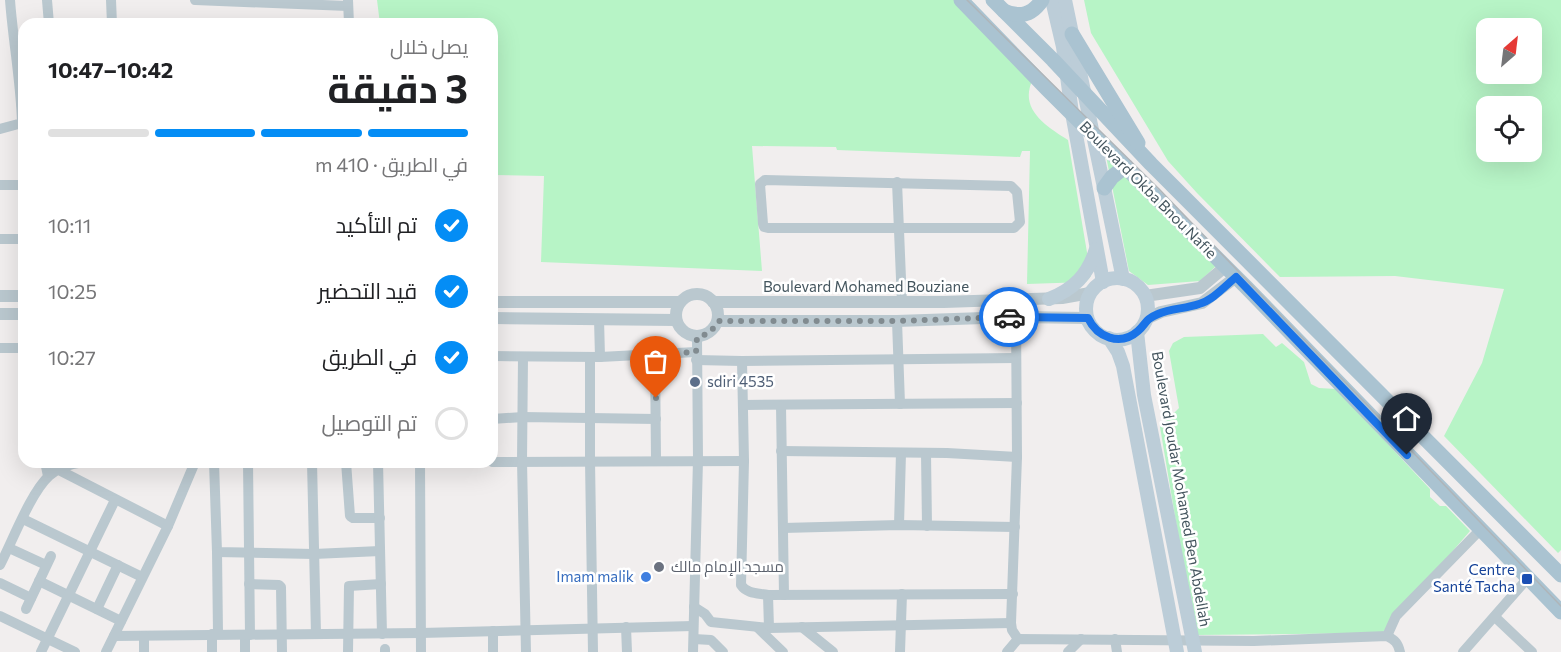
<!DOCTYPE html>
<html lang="ar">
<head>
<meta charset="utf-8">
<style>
	:root { --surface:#fff; --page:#f2f2f2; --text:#202124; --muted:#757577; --line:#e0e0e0; --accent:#048df5 }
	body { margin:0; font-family:Commissioner,Cairo,sans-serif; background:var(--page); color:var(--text); direction:rtl; height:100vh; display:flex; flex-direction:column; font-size:22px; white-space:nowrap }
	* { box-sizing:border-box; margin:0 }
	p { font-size:20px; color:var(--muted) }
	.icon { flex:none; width:33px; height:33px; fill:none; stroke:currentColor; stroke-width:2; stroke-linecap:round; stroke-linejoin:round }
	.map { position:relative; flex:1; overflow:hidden; direction:ltr }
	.drawer { position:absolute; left:18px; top:18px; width:480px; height:450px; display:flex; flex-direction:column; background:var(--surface); border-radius:18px; box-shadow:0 6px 24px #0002; direction:rtl }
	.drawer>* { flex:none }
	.needle { width:39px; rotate:28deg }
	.controls { position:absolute; left:1476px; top:18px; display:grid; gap:12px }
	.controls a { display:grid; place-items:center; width:66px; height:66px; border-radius:12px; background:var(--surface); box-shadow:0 6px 24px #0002; font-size:30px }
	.pin { position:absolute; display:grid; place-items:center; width:51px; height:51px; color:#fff; margin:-62px -26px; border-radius:50% 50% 50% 0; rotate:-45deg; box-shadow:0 0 6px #0007 }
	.pin .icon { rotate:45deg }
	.courier { position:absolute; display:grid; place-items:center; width:60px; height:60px; margin:-30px; border:4px solid #1a73e8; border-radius:50%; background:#fff; color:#222; box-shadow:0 2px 8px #0007 }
	.overview em { font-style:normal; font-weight:700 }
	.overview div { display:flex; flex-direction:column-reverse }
	.overview { display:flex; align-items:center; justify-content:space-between; height:102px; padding:0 30px }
	h1 { font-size:39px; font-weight:700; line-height:45px }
	.bar { display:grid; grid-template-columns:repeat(4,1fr); gap:9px 6px; align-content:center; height:72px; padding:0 30px }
	.bar i { height:8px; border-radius:4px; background:var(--line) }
	.bar .active { background:var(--accent) }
	.bar p { grid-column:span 4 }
	ol { padding:0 30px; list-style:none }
	li { display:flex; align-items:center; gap:18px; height:66px }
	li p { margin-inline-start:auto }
	li .icon { padding:6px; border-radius:50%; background:var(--accent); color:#fff; stroke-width:4 }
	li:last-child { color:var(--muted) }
	li i { width:33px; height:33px; border:3px solid var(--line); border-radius:50% }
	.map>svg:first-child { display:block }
</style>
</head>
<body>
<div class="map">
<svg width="1561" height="652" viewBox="0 0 1561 652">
	<rect width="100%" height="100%" fill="#f1eeee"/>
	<g fill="#b7f4c6" fill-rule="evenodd">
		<path d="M 377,0 L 958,0 L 1033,79 C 1018,109 1046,126 1068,140 L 1091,276 L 1086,282 L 1027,284 L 1030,151 L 1022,151 L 1020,157 L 837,150 L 836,147 L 752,146 L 762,271 L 541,262 L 544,176 L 492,175 L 492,24 L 380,24 Z"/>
		<path d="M 1084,0 L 1561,0 L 1561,550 L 1558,553 L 1444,436 L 1482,363 L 1504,289 L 1395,276 L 1280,277 L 1197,193 L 1168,161 L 1091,33 ZM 1486,28 L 1532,28 L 1532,74 L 1486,74 ZM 1486,106 L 1532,106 L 1532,152 L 1486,152 Z"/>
		<path d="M 1105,151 L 1218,264 L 1200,281 L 1148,285 L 1129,271 Z"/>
		<path d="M 1263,334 L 1276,347 L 1282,343 L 1304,362 L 1311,384 L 1319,388 L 1336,389 L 1430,489 L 1430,497 L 1440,506 L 1446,506 L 1470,531 L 1382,633 L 1195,635 L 1160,427 L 1179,408 L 1169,351 L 1173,343 L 1184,337 Z"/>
	</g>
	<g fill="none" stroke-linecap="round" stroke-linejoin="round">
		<g stroke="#bac8cf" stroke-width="10">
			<path d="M 47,0 L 49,24"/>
			<path d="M 111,0 L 112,24"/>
			<path d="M 195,0 L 348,6"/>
			<path d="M 348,0 L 349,24"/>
			<path d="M 0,129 L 22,123 C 21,82 13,41 10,0"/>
			<path d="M 765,180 L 1011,186 L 1017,192 L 1020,222 L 1014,228 L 768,228 L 764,227 L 763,224 L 760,184 Z"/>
			<path d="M 897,182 L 902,303"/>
			<path d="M 0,185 L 24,185"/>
			<path d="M 0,239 L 24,239"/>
			<path d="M 1016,317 L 1017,457 L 1011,623 L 1012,630 L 1018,639"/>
			<path d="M 599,319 L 600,357"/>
			<path d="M 897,321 L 900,404"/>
			<path d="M 0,348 L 24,348"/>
			<path d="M 655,354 L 656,460"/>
			<path d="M 492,356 L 600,357 L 696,352"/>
			<path d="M 523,357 L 522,461 L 526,652"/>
			<path d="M 590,357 L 590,461 L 593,652"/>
			<path d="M 696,360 L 742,361 L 1016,358"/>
			<path d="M 742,361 L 744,461 L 741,585 C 747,594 758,593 768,595 L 1013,594"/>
			<path d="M 743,405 L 1017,403"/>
			<path d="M 781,406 L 784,595"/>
			<path d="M 492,419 L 523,417 L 656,419"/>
			<path d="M 781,451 L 947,453 L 1017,457"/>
			<path d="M 926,453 L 927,526"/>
			<path d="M 45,462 L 48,476"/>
			<path d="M 214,462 L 217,552 L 314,554 L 380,551"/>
			<path d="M 248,462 L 250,635"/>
			<path d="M 312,462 L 316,634"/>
			<path d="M 346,462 L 350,516 L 353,518 L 380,518"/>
			<path d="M 378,462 L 382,634"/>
			<path d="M 393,462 L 455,462"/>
			<path d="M 420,462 L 421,652"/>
			<path d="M 492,462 L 744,461"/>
			<path d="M 57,469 L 168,526"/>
			<path d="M 23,519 L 142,577"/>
			<path d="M 899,525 L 901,453"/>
			<path d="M 783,528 L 899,525 L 1015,527"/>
			<path d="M 9,548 L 46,565"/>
			<path d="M 217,552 L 218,634"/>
			<path d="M 0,565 C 12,542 31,492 49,476 C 58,467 70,464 83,462"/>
			<path d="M 39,581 L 121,621"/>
			<path d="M 0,583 L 31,598"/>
			<path d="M 249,584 L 279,585 L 281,587 L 282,652"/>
			<path d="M 768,595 L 769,628"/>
			<path d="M 694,607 L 705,614 L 711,622 L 769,628 L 1011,623"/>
			<path d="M 26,609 L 51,556"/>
			<path d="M 97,609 L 118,565"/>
			<path d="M 0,616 L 75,652"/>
			<path d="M 1495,617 L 1532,652"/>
			<path d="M 626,627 L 627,652"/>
			<path d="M 802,627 L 833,652"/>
			<path d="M 758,628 L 783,652"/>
			<path d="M 493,631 L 493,652"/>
			<path d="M 212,634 L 212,652"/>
			<path d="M 245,635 L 245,652"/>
			<path d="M 114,636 L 421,633 L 693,626"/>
			<path d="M 144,636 L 144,652"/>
			<path d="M 1387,636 L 1396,616 L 1480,530"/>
			<path d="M 694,639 L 711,640 L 723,652"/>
			<path d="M 1115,639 L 1117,652"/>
			<path d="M 385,649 L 385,652"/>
			<path d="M 41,652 L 115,500"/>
			<path d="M 106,652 L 168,526 L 195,462"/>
			<path d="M 348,652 L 349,586 L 381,584"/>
			<path d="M 693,652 L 698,460 L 697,337"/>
			<path d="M 900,652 L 902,594"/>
			<path d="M 1007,652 L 1018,639 L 1254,641 L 1387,636 C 1395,640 1398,643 1400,652"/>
			<path d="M 1068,652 L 1081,639"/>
			<path d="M 1463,652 L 1527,579"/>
		</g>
		<g stroke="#bac8cf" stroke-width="12">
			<circle cx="697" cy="315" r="21"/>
			<path d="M 0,296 L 24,296"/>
			<path d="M 1145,296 L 1200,288 L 1226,266"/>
			<path d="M 492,302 L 680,302"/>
			<path d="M 713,302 L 944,302 L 1062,298 L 1090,293"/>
			<path d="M 0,314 L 24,314"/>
			<path d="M 492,318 L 676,320"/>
			<path d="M 1146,319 L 1161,312 L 1202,303 L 1236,277"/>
			<path d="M 718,321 L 897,321 L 1012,317 L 1088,318"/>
		</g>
		<g stroke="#bccdd8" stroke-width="14">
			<path d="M 1052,0 L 1063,47 L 1072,113 L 1103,282"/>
			<path d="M 1065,0 L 1123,279"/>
			<circle cx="1117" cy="309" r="31"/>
			<path d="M 1049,299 C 1074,289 1088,275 1096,249"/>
			<path d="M 1137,332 L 1144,395 L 1195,652"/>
			<path d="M 1109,338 L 1118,352 L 1123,366 L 1177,652"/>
		</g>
		<g stroke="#aac3d1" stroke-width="15">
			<path d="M 961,0 L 1047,89 L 1246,287 L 1561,612"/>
			<path d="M 993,0 L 1053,60 L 1151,164 L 1561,575"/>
			<path d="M 1004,11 C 1020,18 1032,15 1042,0"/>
			<path d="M 1072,34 L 1138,143"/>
			<path d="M 1104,188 L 1112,177 L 1126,166"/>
		</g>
		<path stroke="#afb5b9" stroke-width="1.5" d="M 967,0 L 1159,189 L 1561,606"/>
	</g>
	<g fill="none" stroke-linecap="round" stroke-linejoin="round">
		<path stroke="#818b90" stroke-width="6" stroke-dasharray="0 10.8" d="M 656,398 L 655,354 L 696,352 L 697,337 L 710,333 L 718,321 L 897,321 L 1009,317"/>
		<path stroke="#1a73e8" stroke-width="8" d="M 1009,317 L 1088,318 C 1097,337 1120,347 1138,331 C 1147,323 1144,320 1158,314 C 1171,308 1185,309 1199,304 C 1213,300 1225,286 1236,277 L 1407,455"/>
	</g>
	<circle fill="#5c6f8a" stroke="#fff" stroke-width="2" cx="695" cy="382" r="6"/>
	<circle fill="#6b7280" stroke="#fff" stroke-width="2" cx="659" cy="567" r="6"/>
	<circle fill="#3f7fe0" stroke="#fff" stroke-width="2" cx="646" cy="577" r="6"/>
	<rect fill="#1a4fb4" stroke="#fff" stroke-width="2" x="1521" y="573" width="12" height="12" rx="3"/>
	<g text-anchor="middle" stroke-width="5" stroke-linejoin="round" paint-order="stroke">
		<g font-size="15" fill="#44555e" stroke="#fff">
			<text transform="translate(1148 190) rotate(45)" y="5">Boulevard Okba Bnou Nafie</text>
			<text x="866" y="292">Boulevard Mohamed Bouziane</text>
			<text transform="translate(1181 489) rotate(80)" y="5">Boulevard Joudar Mohamed Ben Abdellah</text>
		</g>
		<g font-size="15" fill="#4e5e75" stroke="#fff" text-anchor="start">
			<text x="707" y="387">sdiri 4535</text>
		</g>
		<g font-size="15" fill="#5b616d" stroke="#fff" text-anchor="start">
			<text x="671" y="572">مسجد الإمام مالك</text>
		</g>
		<g font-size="15" fill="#164399" stroke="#fff" text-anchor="end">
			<text x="1515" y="575">Centre<tspan x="1515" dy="17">Santé Tacha</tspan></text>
		</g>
		<g font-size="15" fill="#366cbe" stroke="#fff" text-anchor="end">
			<text x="634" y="582">Imam malik</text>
		</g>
	</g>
</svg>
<div class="controls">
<a><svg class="needle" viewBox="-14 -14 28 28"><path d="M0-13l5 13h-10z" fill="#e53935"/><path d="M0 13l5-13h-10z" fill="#757577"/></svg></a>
<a><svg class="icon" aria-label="locate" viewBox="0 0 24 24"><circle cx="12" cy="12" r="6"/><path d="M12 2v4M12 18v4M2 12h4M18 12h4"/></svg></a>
</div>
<div class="pin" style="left:656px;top:398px;background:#ea580c"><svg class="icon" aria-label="bag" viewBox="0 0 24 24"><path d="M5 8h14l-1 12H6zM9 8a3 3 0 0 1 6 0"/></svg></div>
<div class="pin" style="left:1407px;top:455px;background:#1f2937"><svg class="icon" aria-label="home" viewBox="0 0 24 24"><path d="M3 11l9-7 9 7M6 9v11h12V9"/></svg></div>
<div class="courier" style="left:1009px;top:317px"><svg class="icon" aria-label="car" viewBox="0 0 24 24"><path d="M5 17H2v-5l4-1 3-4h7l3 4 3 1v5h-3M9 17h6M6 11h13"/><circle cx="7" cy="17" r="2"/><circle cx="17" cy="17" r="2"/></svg></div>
<section class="drawer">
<div class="overview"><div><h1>3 دقيقة</h1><p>يصل خلال</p></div><em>10:42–10:47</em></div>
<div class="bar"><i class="active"></i><i class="active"></i><i class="active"></i><i></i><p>في الطريق · 410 m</p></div>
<ol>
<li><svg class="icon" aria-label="check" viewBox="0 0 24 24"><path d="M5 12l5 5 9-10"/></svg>تم التأكيد<p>10:11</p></li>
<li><svg class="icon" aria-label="check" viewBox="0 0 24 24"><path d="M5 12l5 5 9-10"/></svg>قيد التحضير<p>10:25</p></li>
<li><svg class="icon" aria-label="check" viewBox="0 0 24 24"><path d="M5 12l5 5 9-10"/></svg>في الطريق<p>10:27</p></li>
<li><i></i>تم التوصيل</li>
</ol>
</section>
</div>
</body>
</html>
